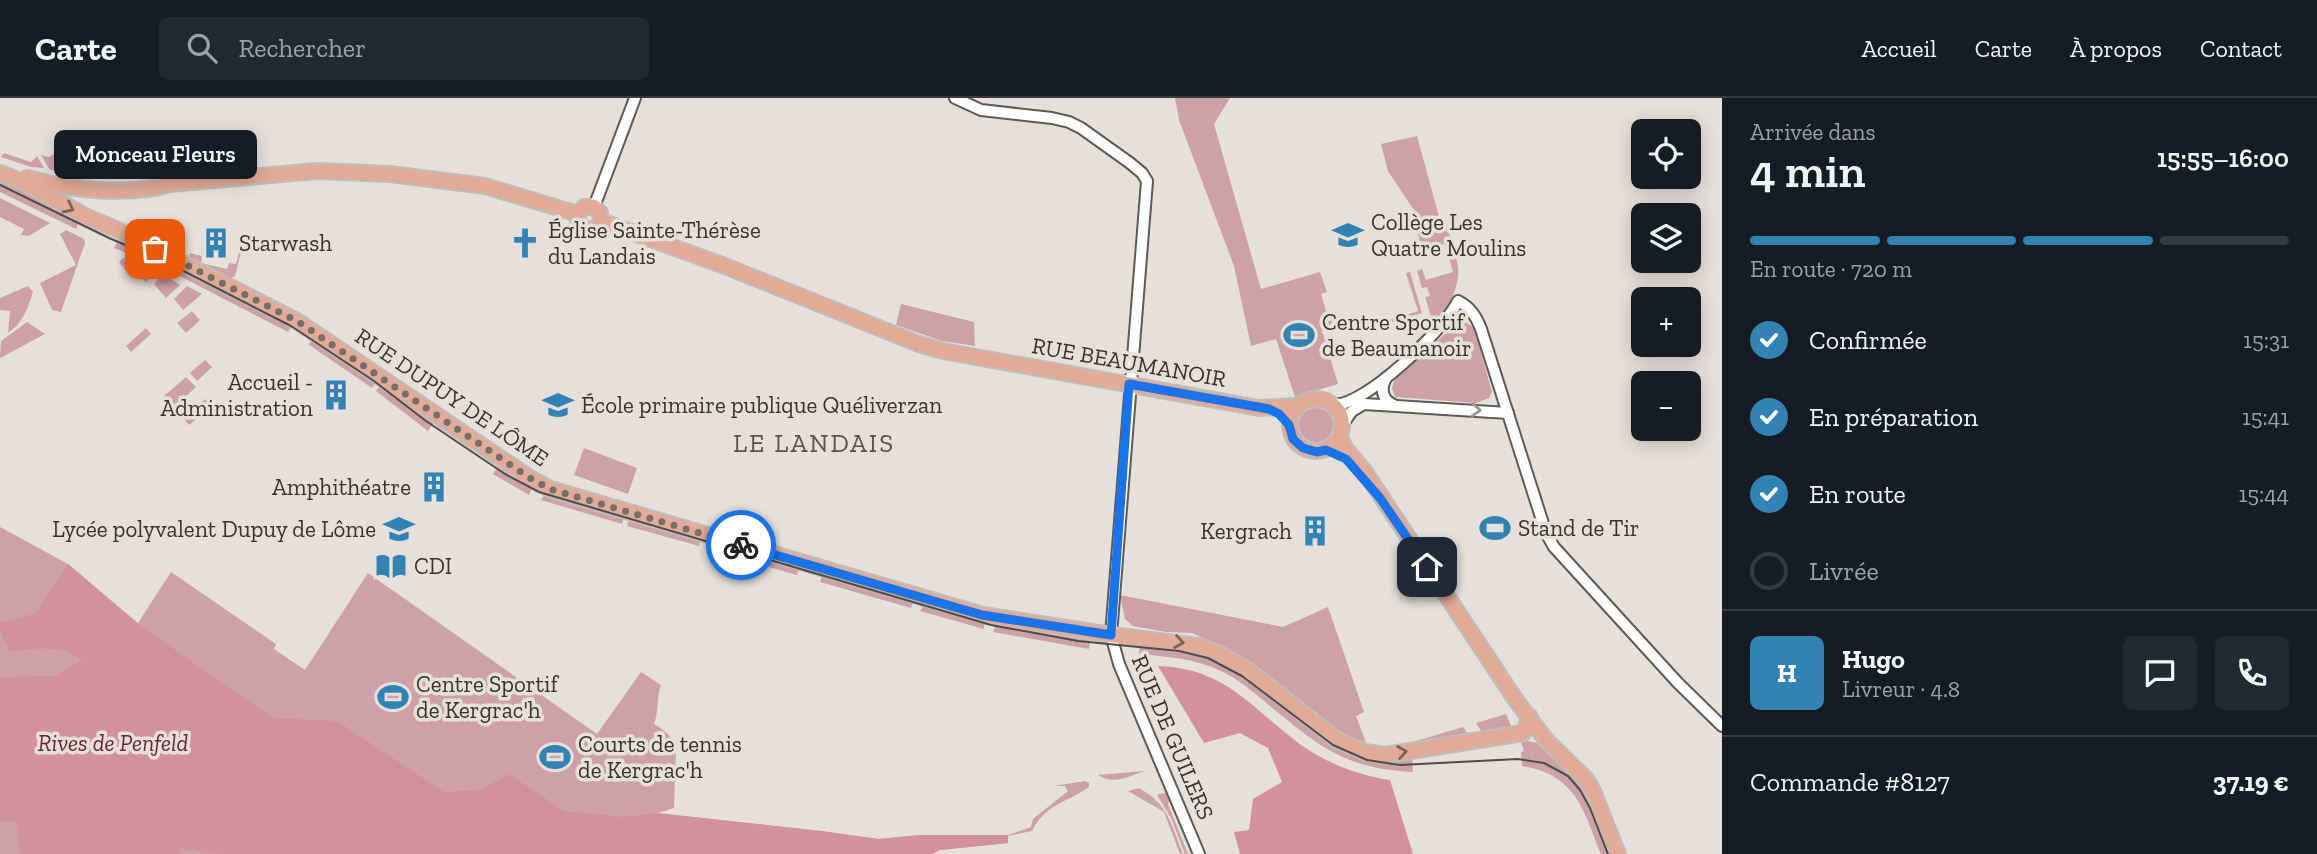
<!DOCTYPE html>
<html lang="fr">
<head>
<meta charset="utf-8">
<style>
	:root { --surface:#171b24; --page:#242831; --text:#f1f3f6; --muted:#9ea1a6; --line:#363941; --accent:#3282b4 }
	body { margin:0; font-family:"Zilla Slab",serif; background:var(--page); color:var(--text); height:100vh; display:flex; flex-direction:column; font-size:26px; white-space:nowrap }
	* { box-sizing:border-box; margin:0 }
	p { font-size:23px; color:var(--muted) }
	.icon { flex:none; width:38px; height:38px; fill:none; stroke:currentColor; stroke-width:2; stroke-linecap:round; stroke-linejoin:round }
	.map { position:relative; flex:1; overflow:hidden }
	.drawer { display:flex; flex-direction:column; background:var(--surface); width:595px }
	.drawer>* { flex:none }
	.tools { position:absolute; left:1631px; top:21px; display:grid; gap:14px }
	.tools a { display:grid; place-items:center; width:70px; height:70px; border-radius:10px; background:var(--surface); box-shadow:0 4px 18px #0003; font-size:35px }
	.pin { position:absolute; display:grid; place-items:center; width:60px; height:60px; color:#fff; margin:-30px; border-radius:14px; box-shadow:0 4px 10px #0006 }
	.courier { position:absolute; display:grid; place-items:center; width:70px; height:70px; margin:-35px; border:5px solid #1a73e8; border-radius:50%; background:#fff; color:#222; box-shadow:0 2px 9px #0007 }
	.bubble { position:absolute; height:49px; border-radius:10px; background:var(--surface); box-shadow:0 4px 18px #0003; font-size:23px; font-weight:600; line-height:49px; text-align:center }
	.overview em { font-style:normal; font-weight:600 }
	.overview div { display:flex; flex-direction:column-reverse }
	.overview { display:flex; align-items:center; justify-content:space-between; height:119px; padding:0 28px }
	h1 { font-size:46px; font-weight:600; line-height:52px }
	.bar { display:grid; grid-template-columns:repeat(4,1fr); gap:10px 7px; align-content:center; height:84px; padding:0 28px }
	.bar i { height:9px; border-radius:5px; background:var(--line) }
	.bar .active { background:var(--accent) }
	.bar p { grid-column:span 4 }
	.line { display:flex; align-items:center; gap:18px; padding:0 28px; border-top:2px solid var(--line) }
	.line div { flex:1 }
	.round { display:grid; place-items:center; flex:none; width:74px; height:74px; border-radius:10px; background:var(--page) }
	ol { padding:0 28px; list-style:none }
	li { display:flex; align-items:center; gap:21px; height:77px }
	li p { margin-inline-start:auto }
	li .icon { padding:7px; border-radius:50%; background:var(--accent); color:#fff; stroke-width:4 }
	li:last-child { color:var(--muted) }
	li i { width:38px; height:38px; border:4px solid var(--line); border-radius:50% }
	header { display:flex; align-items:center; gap:42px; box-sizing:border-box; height:98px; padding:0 35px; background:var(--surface); border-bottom:2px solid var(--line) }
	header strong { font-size:33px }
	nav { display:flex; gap:38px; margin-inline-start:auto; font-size:24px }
	.search { width:490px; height:63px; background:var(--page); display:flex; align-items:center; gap:18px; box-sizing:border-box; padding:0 24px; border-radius:10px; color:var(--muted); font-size:26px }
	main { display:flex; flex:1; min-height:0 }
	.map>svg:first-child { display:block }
</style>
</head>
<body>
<header>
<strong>Carte</strong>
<div class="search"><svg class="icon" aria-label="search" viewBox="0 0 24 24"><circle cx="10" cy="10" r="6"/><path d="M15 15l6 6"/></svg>Rechercher</div>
<nav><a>Accueil</a><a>Carte</a><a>À propos</a><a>Contact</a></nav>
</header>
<main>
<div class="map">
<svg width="1722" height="756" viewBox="0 0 1722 756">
	<rect width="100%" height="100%" fill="#e5e0db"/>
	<g fill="#cea1a9">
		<path d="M 1175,0 L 1230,0 L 1214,26 L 1261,191 L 1320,174 L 1327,194 L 1321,196 L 1329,223 L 1337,221 L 1338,228 L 1322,233 L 1338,286 L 1295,299 L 1276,241 L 1251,248 L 1234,168 L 1179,22 Z"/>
		<path d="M 1417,38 L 1440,122 L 1445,121 C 1449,137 1456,154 1458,170 C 1460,187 1448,216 1432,222 L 1425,199 L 1430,198 L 1427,189 L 1422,190 L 1417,173 L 1422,171 L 1426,182 L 1453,174 L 1445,146 L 1422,152 L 1417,132 L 1425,129 L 1388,73 L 1381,46 Z"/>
		<path d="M 139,45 L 141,52 L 139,66 C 122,73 100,80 81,75 Z"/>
		<path d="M 4,55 L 31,64 L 37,58 L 44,70 L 31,69 L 1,59 Z"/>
		<path d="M 54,56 L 58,63 L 70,58 L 79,75 L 50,72 L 41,57 L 49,59 Z"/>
		<path d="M 0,79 L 80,121 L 76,131 L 0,94 Z"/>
		<path d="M 0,100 L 50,125 L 29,138 L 21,137 L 24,131 L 0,119 Z"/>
		<path d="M 66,132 L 84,141 L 85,145 L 61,214 L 52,212 L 40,185 L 76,167 L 60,136 Z"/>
		<path d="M 121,136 L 294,224 L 288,234 L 170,173 L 114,150 Z"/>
		<path d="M 245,138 L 235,178 L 230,181 L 189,161 L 190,155 L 202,158 L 201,165 L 227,171 L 229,165 L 236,166 L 243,139 Z"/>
		<path d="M 123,160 L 154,172 L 155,175 L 146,184 L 130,171 L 126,173 L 119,164 Z"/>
		<path d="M 1410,174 L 1422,215 L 1356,235 L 1354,227 L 1359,225 L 1363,230 L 1418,213 L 1406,175 Z"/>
		<path d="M 163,176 L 180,187 L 166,200 L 154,186 Z"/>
		<path d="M 28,188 L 33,194 C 28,210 22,226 8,235 L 10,213 L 0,212 L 0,200 Z"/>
		<path d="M 187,188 L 202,196 L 183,212 L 174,201 Z"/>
		<path d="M 901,206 L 974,224 L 975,248 L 942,243 L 896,227 Z"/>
		<path d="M 192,213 L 200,222 L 186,235 L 177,225 Z"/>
		<path d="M 1464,223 L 1474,230 L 1492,294 L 1489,300 L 1476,305 L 1395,299 L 1392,290 L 1395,281 L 1456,226 Z"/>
		<path d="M 27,224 L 45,236 L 0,260 L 1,243 Z"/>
		<path d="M 146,230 L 151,236 L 131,254 L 126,248 Z"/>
		<path d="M 315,241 L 378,280 L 372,290 L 308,246 Z"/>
		<path d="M 205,262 L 212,269 L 197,283 L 190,275 Z"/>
		<path d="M 186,279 L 196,289 L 184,300 L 192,310 L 206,301 L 212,308 L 189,327 L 164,298 Z"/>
		<path d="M 383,283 L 437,321 L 428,333 L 376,293 Z"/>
		<circle cx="1316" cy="327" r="17"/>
		<path d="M 584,350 L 637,370 L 628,396 L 574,377 Z"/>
		<path d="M 501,364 L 532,388 L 529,397 L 493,376 Z"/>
		<path d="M 545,396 L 625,415 L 622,426 L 541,402 Z"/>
		<path d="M 630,417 L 700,442 L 699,448 L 627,428 Z"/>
		<path d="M 0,429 L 68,466 L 138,525 L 171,474 L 276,546 L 274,551 L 305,572 L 368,475 L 597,636 L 641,574 L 661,587 C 656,601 659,613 654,626 C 665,632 673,639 676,651 L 674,710 L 658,715 L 821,733 L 878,741 L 920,737 L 1008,737 L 1031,729 L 1033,721 L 1068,693 L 1065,688 L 1054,688 L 1085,683 L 1089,685 L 1089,689 C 1067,705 1046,705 1032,733 L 1008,738 L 1008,745 L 940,752 L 932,756 L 0,756 Z"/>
		<path d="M 765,460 L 800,468 L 797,477 L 762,467 L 761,464 Z"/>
		<path d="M 823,475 L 910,500 L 913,504 L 911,510 L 820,484 Z"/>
		<path d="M 1120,497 L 1283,529 L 1328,509 L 1364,614 L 1356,618 L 1367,647 L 1332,631 L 1247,563 L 1226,551 L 1192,535 L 1166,534 L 1133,528 L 1125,521 Z"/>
		<path d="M 924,507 L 984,523 L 984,531 L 920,513 Z"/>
		<path d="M 996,526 L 1090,540 L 1089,551 L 993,534 Z"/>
		<path d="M 1140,543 L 1221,559 L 1341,647 L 1412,656 L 1413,674 C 1346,671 1320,649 1270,608 C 1257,597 1243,585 1227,576 C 1199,561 1170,559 1139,556 Z"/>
		<path d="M 1506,616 L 1511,628 L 1482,634 L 1476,625 Z"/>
		<path d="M 1463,629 L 1468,636 L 1417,646 L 1416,643 Z"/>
		<path d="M 1520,641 L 1537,645 L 1575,677 L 1584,689 L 1613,756 L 1601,756 C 1583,711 1576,677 1522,668 L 1521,654 L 1524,653 Z"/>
		<path d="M 1144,673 C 1128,679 1114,687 1098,677 Z"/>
		<path d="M 1139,690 C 1169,707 1171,726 1183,756 L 1180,756 L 1164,714 L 1128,693 Z"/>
		<path d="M 1167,694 L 1170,700 L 1168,706 L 1188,756 L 1185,756 L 1171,720 L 1157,697 Z"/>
	</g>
	<g fill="#d3909e">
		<path d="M 68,466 L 138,526 L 273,620 L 337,623 L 444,694 L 480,692 L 509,676 L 564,713 L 624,719 L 655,715 L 821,733 L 878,741 L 920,737 L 1008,737 L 1008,745 L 940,752 L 932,756 L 218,756 L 181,750 L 179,756 L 20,756 L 16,723 L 0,724 L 0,579 L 55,578 L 81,563 C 64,544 32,552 9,553 L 0,531 L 0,525 L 36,515 Z"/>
		<path d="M 1158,568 C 1226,570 1251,610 1301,647 C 1329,666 1357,677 1390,682 L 1413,756 L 1240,756 L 1234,734 L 1249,732 L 1253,701 L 1282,684 L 1268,650 L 1240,635 L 1204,645 Z"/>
	</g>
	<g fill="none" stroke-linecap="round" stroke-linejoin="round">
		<g stroke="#5e5b56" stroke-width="14">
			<g id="minor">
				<path d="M 955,0 L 981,12 L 1052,20 L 1069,24 L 1081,30 L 1130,65 L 1142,75 L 1147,83 L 1111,537 L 1119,566 L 1199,756"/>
				<path d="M 594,109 L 635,0"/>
				<path d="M 1386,280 C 1380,291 1382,302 1394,307"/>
				<path d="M 1334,307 C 1366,307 1444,232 1458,203 C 1470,209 1476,218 1481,231 L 1546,435 L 1554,449 L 1678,585 L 1722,628"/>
				<path d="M 1343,326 L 1352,313 L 1364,306 L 1508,315"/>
			</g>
		</g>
		<g stroke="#bebebd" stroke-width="18">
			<g id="major">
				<path d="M 0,75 L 23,84 L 85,118 L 118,132 L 297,223 L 530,380 L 550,391 L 983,517 L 1111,537 L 1199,548 L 1220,556 L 1248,572 L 1337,642 L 1365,654 L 1385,657 L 1517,636 L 1523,635 L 1530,619"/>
				<path d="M 27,80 C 64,90 98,95 136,92 C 148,91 158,90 169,86 L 317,73 L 390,76 L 485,88 L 578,116"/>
				<path d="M 578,116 L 578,125 L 587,132 L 595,132 L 601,123"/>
				<path d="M 578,116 L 584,109 L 594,109 L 600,115 L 601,123"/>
				<path d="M 601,123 L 725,168 L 919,246 L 943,253 L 1259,310 L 1298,308"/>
				<circle cx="1316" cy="327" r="26"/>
				<path d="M 1340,339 L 1345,350 L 1365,374 L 1515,601 L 1546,642 L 1586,681 L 1593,693 L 1618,756"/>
			</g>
		</g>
		<use href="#minor" stroke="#fff" stroke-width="10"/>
		<use href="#major" stroke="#e2aa97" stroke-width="14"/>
		<path stroke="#4e4d49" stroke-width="2" d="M 0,87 L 109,140 L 170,166 L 291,228 L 374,283 L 426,323 L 505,376 L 539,394 L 991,527 L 1078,543 L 1179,553 L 1208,560 L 1242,578 L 1333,647 L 1367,662 L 1400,667 L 1518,661 L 1544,665 L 1568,678 L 1580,692 L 1590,710 L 1608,756"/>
	</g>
	<defs><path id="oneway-chevron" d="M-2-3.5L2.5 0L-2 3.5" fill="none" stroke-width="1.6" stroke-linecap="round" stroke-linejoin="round" transform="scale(1.75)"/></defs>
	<g stroke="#7a635a">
		<use href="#oneway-chevron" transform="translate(69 110) rotate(27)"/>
		<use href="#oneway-chevron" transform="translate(1179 544) rotate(9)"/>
		<use href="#oneway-chevron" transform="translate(1402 654) rotate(-10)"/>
	</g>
	<use stroke="#9a9a98" href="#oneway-chevron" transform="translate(1476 312) rotate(4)"/>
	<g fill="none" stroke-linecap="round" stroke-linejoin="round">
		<path stroke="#73706c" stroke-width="7" stroke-dasharray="0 12.6" d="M 155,151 L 297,223 L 530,380 L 550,391 L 741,447"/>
		<path stroke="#1a73e8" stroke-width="9" d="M 741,447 L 982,517 L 1111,537 L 1129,286 L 1269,311 L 1279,316 L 1289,327 L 1293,341 L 1303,350 L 1317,354 L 1326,352 L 1346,361 L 1380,400 L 1427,469"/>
	</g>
	<defs>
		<g id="school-bare" transform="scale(2.415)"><path d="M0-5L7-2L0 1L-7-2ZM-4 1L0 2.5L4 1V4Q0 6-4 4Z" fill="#3282b4" stroke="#e5e0db" stroke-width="2.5" paint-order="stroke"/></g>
		<g id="building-bare" transform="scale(2.415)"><path d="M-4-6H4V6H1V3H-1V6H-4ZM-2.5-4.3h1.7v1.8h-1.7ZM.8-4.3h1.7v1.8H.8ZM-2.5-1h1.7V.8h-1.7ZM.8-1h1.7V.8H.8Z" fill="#3282b4" stroke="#e5e0db" stroke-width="2.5" paint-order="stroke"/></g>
		<g id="church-bare" transform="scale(2.415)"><path d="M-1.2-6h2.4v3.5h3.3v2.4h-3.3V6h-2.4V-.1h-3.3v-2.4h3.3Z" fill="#3282b4" stroke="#e5e0db" stroke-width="2.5" paint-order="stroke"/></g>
		<g id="stadium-bare" transform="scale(2.415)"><path d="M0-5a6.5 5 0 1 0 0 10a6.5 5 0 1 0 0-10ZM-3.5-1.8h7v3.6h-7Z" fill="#3282b4" stroke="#e5e0db" stroke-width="2.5" paint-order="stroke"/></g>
		<g id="library-bare" transform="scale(2.415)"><path d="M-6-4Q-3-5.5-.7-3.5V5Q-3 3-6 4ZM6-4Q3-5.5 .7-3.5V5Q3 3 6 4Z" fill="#3282b4" stroke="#e5e0db" stroke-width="2.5" paint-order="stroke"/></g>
	</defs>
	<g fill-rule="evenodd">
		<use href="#school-bare" x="1348" y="137"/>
		<use href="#building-bare" x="216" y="145"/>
		<use href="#church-bare" x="525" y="145"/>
		<use href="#stadium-bare" x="1299" y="237"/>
		<use href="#building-bare" x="336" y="297"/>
		<use href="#school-bare" x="558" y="307"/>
		<use href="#building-bare" x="434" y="389"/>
		<use href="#stadium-bare" x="1495" y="430"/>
		<use href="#school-bare" x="399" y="431"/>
		<use href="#building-bare" x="1315" y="433"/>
		<use href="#library-bare" x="391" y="468"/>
		<use href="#stadium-bare" x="393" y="599"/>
		<use href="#stadium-bare" x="555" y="659"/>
	</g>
	<g text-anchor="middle" stroke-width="7" stroke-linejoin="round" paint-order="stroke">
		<g font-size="23" fill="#353431" stroke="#e5e0db" text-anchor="start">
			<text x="1371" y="132">Collège Les<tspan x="1371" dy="26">Quatre Moulins</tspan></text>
			<text x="548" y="140">Église Sainte-Thérèse<tspan x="548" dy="26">du Landais</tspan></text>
			<text x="239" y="153">Starwash</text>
			<text x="1322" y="232">Centre Sportif<tspan x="1322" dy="26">de Beaumanoir</tspan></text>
			<text x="313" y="292" text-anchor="end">Accueil -<tspan x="313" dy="26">Administration</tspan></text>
			<text x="581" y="315">École primaire publique Quéliverzan</text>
			<text x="411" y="397" text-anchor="end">Amphithéatre</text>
			<text x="1518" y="438">Stand de Tir</text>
			<text x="376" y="439" text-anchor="end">Lycée polyvalent Dupuy de Lôme</text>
			<text x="1292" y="441" text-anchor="end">Kergrach</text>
			<text x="414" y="476">CDI</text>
			<text x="416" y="594">Centre Sportif<tspan x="416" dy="26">de Kergrac'h</tspan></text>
			<text x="578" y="654">Courts de tennis<tspan x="578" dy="26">de Kergrac'h</tspan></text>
		</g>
		<g font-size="23" fill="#353431" stroke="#e5e0db">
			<text transform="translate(1129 264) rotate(10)" y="8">RUE BEAUMANOIR</text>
			<text transform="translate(452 299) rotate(34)" y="8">RUE DUPUY DE LÔME</text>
			<text transform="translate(1173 639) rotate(67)" y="8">RUE DE GUILERS</text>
		</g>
		<g font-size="23" font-style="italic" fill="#6e1e37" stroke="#e5e0db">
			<text x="113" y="653">Rives de Penfeld</text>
		</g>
		<g font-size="26" letter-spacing="2" fill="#57534f" stroke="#e5e0db">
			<text x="814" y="354">LE LANDAIS</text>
		</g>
	</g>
</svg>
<div class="tools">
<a><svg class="icon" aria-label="locate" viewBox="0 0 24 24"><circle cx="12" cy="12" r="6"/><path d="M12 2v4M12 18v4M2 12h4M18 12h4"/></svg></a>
<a><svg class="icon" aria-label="layers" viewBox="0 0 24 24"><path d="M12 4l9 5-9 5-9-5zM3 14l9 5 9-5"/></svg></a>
<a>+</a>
<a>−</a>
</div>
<div class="pin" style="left:155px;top:151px;background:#ea580c"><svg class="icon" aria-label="bag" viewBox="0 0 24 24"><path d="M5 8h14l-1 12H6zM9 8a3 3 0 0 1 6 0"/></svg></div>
<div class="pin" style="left:1427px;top:469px;background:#1f2937"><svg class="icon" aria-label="home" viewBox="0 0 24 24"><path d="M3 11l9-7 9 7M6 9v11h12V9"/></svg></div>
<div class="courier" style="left:741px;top:447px"><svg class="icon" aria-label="bike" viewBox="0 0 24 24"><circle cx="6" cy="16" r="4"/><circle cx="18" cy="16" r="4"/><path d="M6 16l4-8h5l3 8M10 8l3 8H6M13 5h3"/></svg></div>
<div class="bubble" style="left:54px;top:32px;width:203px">Monceau Fleurs</div>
</div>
<section class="drawer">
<div class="overview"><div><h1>4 min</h1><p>Arrivée dans</p></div><em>15:55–16:00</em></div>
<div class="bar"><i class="active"></i><i class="active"></i><i class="active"></i><i></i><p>En route · 720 m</p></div>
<ol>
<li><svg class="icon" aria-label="check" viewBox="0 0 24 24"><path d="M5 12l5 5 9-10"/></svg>Confirmée<p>15:31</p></li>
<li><svg class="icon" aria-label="check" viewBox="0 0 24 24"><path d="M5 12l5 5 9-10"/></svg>En préparation<p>15:41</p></li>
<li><svg class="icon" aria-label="check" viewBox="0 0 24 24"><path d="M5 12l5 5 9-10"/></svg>En route<p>15:44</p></li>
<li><i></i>Livrée</li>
</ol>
<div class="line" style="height:126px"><b class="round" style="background:var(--accent);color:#fff">H</b><div><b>Hugo</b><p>Livreur · 4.8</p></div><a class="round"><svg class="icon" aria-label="chat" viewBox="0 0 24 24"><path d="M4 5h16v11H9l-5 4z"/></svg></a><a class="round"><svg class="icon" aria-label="phone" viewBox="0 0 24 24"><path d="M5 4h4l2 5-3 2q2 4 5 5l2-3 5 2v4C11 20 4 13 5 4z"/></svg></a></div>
<div class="line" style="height:91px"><div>Commande #8127</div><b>37.19 €</b></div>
</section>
</main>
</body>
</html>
